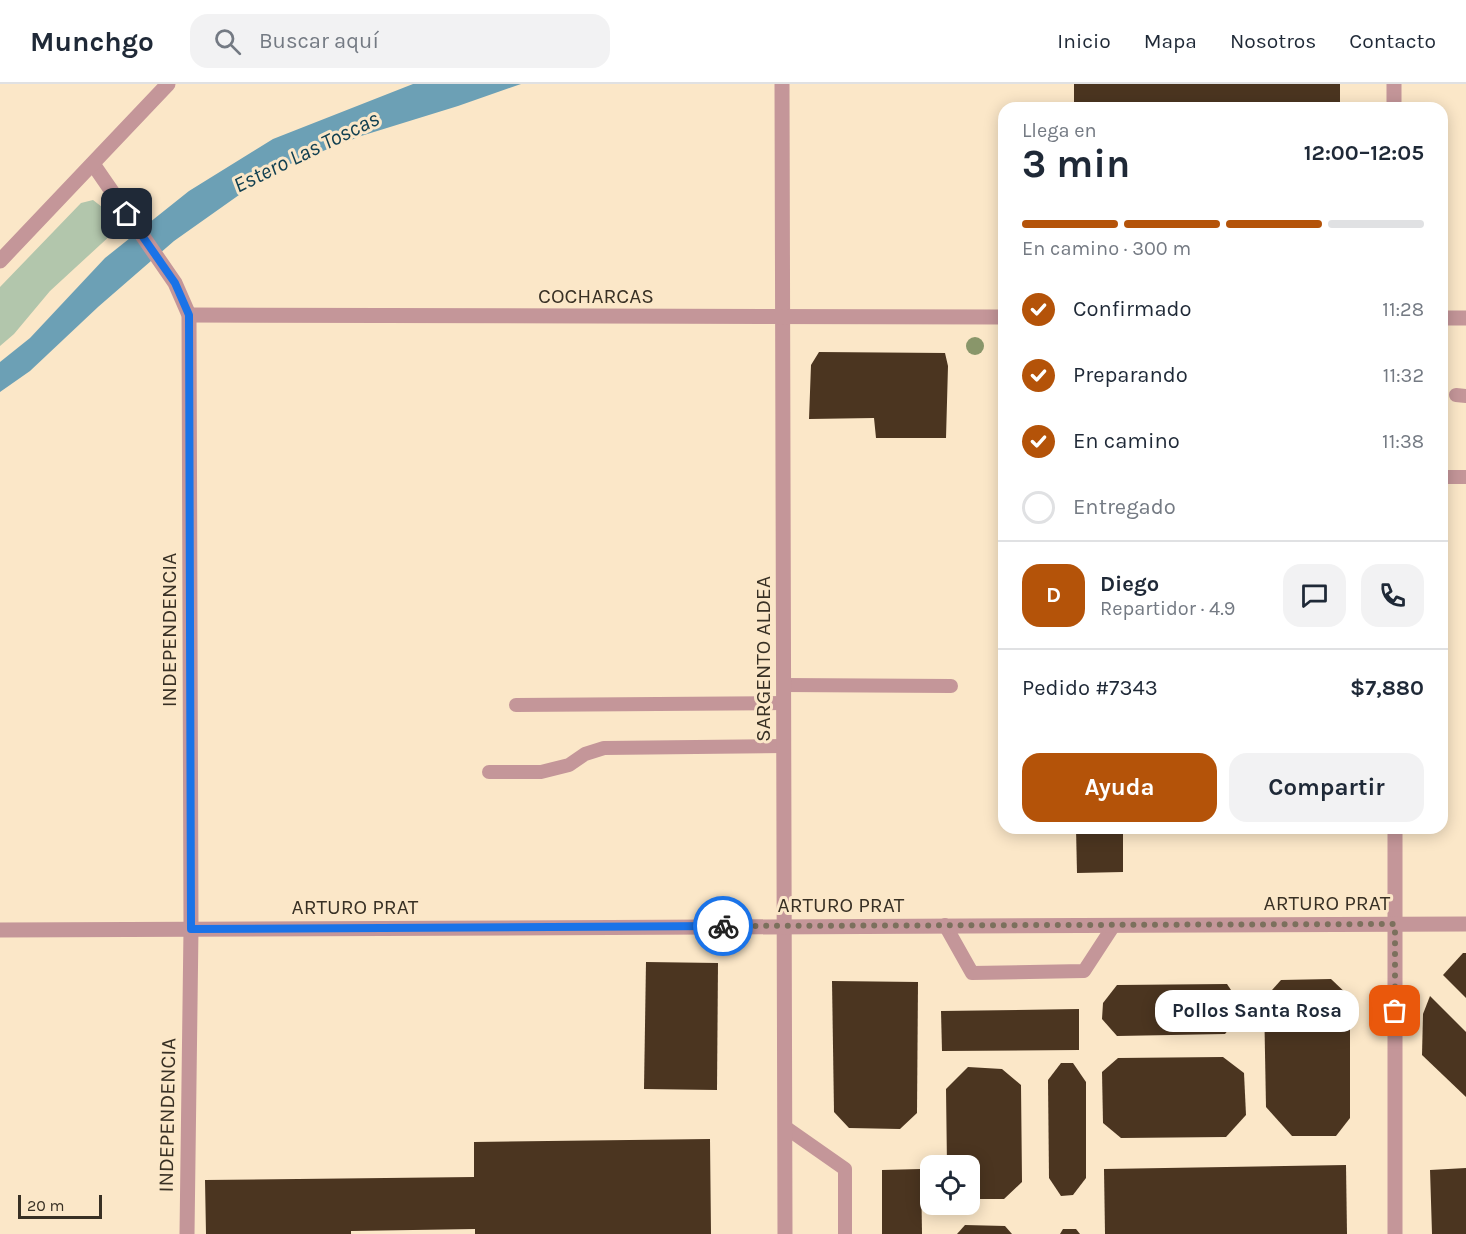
<!DOCTYPE html>
<html lang="es">
<head>
<meta charset="utf-8">
<style>
	:root { --surface:#fff; --page:#f2f2f3; --text:#1f2937; --muted:#747a83; --line:#e0e1e3; --accent:#b45309 }
	body { margin:0; font-family:Karla,sans-serif; background:var(--page); color:var(--text); height:100vh; display:flex; flex-direction:column; font-size:22px; white-space:nowrap }
	* { box-sizing:border-box; margin:0 }
	p { font-size:20px; color:var(--muted) }
	.icon { flex:none; width:33px; height:33px; fill:none; stroke:currentColor; stroke-width:2; stroke-linecap:round; stroke-linejoin:round }
	.map { position:relative; flex:1; overflow:hidden }
	.panel { position:absolute; left:998px; top:18px; width:450px; height:732px; display:flex; flex-direction:column; background:var(--surface); border-radius:18px; box-shadow:0 3px 15px #0003 }
	.panel>* { flex:none }
	.tools { position:absolute; left:920px; top:1071px; display:grid; gap:12px }
	.tools a { display:grid; place-items:center; width:60px; height:60px; border-radius:12px; background:var(--surface); box-shadow:0 3px 15px #0003; font-size:30px }
	.scale { position:absolute; left:18px; bottom:15px; width:84px; box-sizing:border-box; padding-left:6px; border:3px solid #383024; border-top:0; font-size:16px; line-height:21px; white-space:nowrap; color:#383024; -webkit-text-stroke:4px #fbe7c8; paint-order:stroke }
	.pin { position:absolute; display:grid; place-items:center; width:51px; height:51px; color:#fff; margin:-26px; border-radius:12px; box-shadow:0 3px 9px #0006 }
	.courier { position:absolute; display:grid; place-items:center; width:60px; height:60px; margin:-30px; border:4px solid #1a73e8; border-radius:50%; background:#fff; color:#222; box-shadow:0 2px 8px #0007 }
	.bubble { position:absolute; height:42px; border-radius:18px; background:var(--surface); box-shadow:0 3px 15px #0003; font-size:20px; font-weight:700; line-height:42px; text-align:center }
	.overview em { font-style:normal; font-weight:700 }
	.overview div { display:flex; flex-direction:column-reverse }
	.overview { display:flex; align-items:center; justify-content:space-between; height:102px; padding:0 24px }
	h1 { font-size:39px; font-weight:700; line-height:45px }
	.bar { display:grid; grid-template-columns:repeat(4,1fr); gap:9px 6px; align-content:center; height:72px; padding:0 24px }
	.bar i { height:8px; border-radius:4px; background:var(--line) }
	.bar .on { background:var(--accent) }
	.bar p { grid-column:span 4 }
	.line { display:flex; align-items:center; gap:15px; padding:0 24px; border-top:2px solid var(--line) }
	.line div { flex:1 }
	.round { display:grid; place-items:center; flex:none; width:63px; height:63px; border-radius:18px; background:var(--page) }
	ol { padding:0 24px; list-style:none }
	li { display:flex; align-items:center; gap:18px; height:66px }
	li p { margin-inline-start:auto }
	li .icon { padding:6px; border-radius:50%; background:var(--accent); color:#fff; stroke-width:4 }
	li:last-child { color:var(--muted) }
	li i { width:33px; height:33px; border:3px solid var(--line); border-radius:50% }
	.button { display:flex; gap:12px; margin-top:auto; padding:12px 24px }
	.button a { flex:1; height:69px; border-radius:18px; background:var(--accent); color:#fff; font-size:24px; font-weight:700; line-height:69px; text-align:center }
	.button a+a { background:var(--page); color:var(--text) }
	header { display:flex; align-items:center; gap:36px; box-sizing:border-box; height:84px; padding:0 30px; background:var(--surface); border-bottom:2px solid var(--line) }
	header strong { font-size:28px }
	nav { display:flex; gap:33px; margin-inline-start:auto; font-size:21px }
	.search { width:420px; height:54px; background:var(--page); display:flex; align-items:center; gap:15px; box-sizing:border-box; padding:0 21px; border-radius:18px; color:var(--muted); font-size:22px }
	.map>svg:first-child { display:block }
</style>
</head>
<body>
<header>
<strong>Munchgo</strong>
<div class="search"><svg class="icon" aria-label="search" viewBox="0 0 24 24"><circle cx="10" cy="10" r="6"/><path d="M15 15l6 6"/></svg>Buscar aquí</div>
<nav><a>Inicio</a><a>Mapa</a><a>Nosotros</a><a>Contacto</a></nav>
</header>
<div class="map">
<svg width="1466" height="1150" viewBox="0 0 1466 1150">
	<rect width="100%" height="100%" fill="#fbe7c8"/>
	<path fill="#b2c6ac" d="M 93,116 L 102,123 L 113,149 L 50,207 L 14,250 L 0,262 L 0,203 L 81,119 Z"/>
	<path fill="#6ca0b5" d="M 413,0 L 521,0 L 458,22 L 361,52 L 290,80 L 239,111 L 174,157 L 98,223 L 30,287 L 0,308 L 0,278 L 30,254 L 105,174 L 189,107 L 273,55 Z"/>
	<g fill="#4b3520">
		<rect x="1074" y="0" width="266" height="24"/>
		<path d="M 819,268 L 945,269 L 948,282 L 946,354 L 876,354 L 874,334 L 809,335 L 811,281 Z"/>
		<path d="M 1076,744 L 1123,744 L 1123,788 L 1077,789 Z"/>
		<path d="M 1463,869 L 1466,869 L 1466,914 L 1443,891 Z"/>
		<path d="M 646,878 L 718,879 L 717,1006 L 644,1005 Z"/>
		<path d="M 1331,895 L 1350,913 L 1350,1034 L 1336,1052 L 1292,1052 L 1266,1023 L 1264,915 L 1281,896 Z"/>
		<path d="M 832,897 L 918,898 L 917,1029 L 900,1045 L 849,1044 L 834,1028 Z"/>
		<path d="M 1227,900 L 1239,918 L 1239,933 L 1225,950 L 1117,952 L 1102,935 L 1103,919 L 1117,901 Z"/>
		<path d="M 1430,912 L 1466,948 L 1466,1013 L 1422,971 L 1423,930 Z"/>
		<path d="M 1079,925 L 1079,966 L 942,967 L 941,927 Z"/>
		<path d="M 1223,973 L 1244,989 L 1246,1031 L 1226,1053 L 1121,1054 L 1103,1039 L 1102,988 L 1118,974 Z"/>
		<path d="M 1061,979 L 1073,979 L 1086,998 L 1086,1094 L 1073,1111 L 1061,1112 L 1049,1094 L 1048,996 Z"/>
		<path d="M 968,983 L 1002,985 L 1021,1001 L 1022,1098 L 1004,1115 L 969,1115 L 969,1082 L 947,1082 L 946,1005 Z"/>
		<path d="M 710,1055 L 711,1150 L 475,1150 L 475,1145 L 351,1147 L 351,1150 L 206,1150 L 205,1096 L 474,1093 L 474,1058 Z"/>
		<path d="M 1346,1081 L 1347,1150 L 1105,1150 L 1104,1085 Z"/>
		<path d="M 1466,1084 L 1466,1150 L 1432,1150 L 1430,1086 Z"/>
		<path d="M 921,1085 L 922,1150 L 882,1150 L 882,1086 Z"/>
		<path d="M 965,1141 L 1005,1142 L 1012,1150 L 957,1150 Z"/>
		<path d="M 1063,1145 L 1076,1145 L 1080,1150 L 1060,1150 Z"/>
	</g>
	<g fill="none" stroke-linecap="round" stroke-linejoin="round">
		<g stroke="#c49699" stroke-width="14">
			<path d="M 1456,311 L 1466,312"/>
			<path d="M 1442,393 L 1466,393"/>
			<path d="M 784,601 L 951,602"/>
			<path d="M 516,621 L 784,619"/>
			<path d="M 489,688 L 541,688 L 569,681 L 585,670 L 604,664 L 784,662"/>
			<path d="M 945,841 L 972,889 L 1084,887 L 1114,841"/>
			<path d="M 785,1043 L 845,1085 L 845,1150"/>
		</g>
		<g stroke="#c49699" stroke-width="15">
			<path d="M 782,0 L 785,1150"/>
			<path d="M 93,80 L 175,199 L 189,231 L 191,845 L 187,1150"/>
			<path d="M 0,177 L 168,0"/>
			<path d="M 189,231 L 1004,233"/>
			<path d="M 1442,234 L 1466,234"/>
		</g>
		<g stroke="#c49699" stroke-width="15">
			<path d="M 1394,0 L 1394,24"/>
			<path d="M 1395,744 L 1395,1150"/>
			<path d="M 0,846 L 1466,840"/>
		</g>
	</g>
	<circle fill="#89966a" cx="975" cy="262" r="9"/>
	<g fill="none" stroke-linecap="round" stroke-linejoin="round">
		<path stroke="#7c705d" stroke-width="6" stroke-dasharray="0 10.8" d="M 723,842 L 1395,840 L 1395,927"/>
		<path stroke="#1a73e8" stroke-width="8" d="M 127,130 L 175,199 L 189,231 L 191,845 L 723,842"/>
	</g>
	<g text-anchor="middle" stroke-width="6" stroke-linejoin="round" paint-order="stroke">
		<g font-size="21" fill="#383024" stroke="#fbe7c8">
			<text x="596" y="219">COCHARCAS</text>
			<text transform="translate(169 546) rotate(-90)" y="7">INDEPENDENCIA</text>
			<text transform="translate(763 575) rotate(-90)" y="7">SARGENTO ALDEA</text>
			<text x="1327" y="826">ARTURO PRAT</text>
			<text x="841" y="828">ARTURO PRAT</text>
			<text x="355" y="830">ARTURO PRAT</text>
			<text transform="translate(167 1031) rotate(-89)" y="7">INDEPENDENCIA</text>
		</g>
		<g font-size="22" font-style="italic" fill="#124051" stroke="#fbe7c8">
			<text transform="translate(306 67) rotate(-26)" y="8">Estero Las Toscas</text>
		</g>
	</g>
</svg>
<div class="tools">
<a><svg class="icon" aria-label="locate" viewBox="0 0 24 24"><circle cx="12" cy="12" r="6"/><path d="M12 2v4M12 18v4M2 12h4M18 12h4"/></svg></a>
</div>
<div class="scale">20 m</div>
<div class="pin" style="left:1395px;top:927px;background:#ea580c"><svg class="icon" aria-label="bag" viewBox="0 0 24 24"><path d="M5 8h14l-1 12H6zM9 8a3 3 0 0 1 6 0"/></svg></div>
<div class="pin" style="left:127px;top:130px;background:#1f2937"><svg class="icon" aria-label="home" viewBox="0 0 24 24"><path d="M3 11l9-7 9 7M6 9v11h12V9"/></svg></div>
<div class="courier" style="left:723px;top:842px"><svg class="icon" aria-label="bike" viewBox="0 0 24 24"><circle cx="6" cy="16" r="4"/><circle cx="18" cy="16" r="4"/><path d="M6 16l4-8h5l3 8M10 8l3 8H6M13 5h3"/></svg></div>
<div class="bubble" style="left:1155px;top:906px;width:204px">Pollos Santa Rosa</div>
<section class="panel">
<div class="overview"><div><h1>3 min</h1><p>Llega en</p></div><em>12:00–12:05</em></div>
<div class="bar"><i class="on"></i><i class="on"></i><i class="on"></i><i></i><p>En camino · 300 m</p></div>
<ol>
<li><svg class="icon" aria-label="check" viewBox="0 0 24 24"><path d="M5 12l5 5 9-10"/></svg>Confirmado<p>11:28</p></li>
<li><svg class="icon" aria-label="check" viewBox="0 0 24 24"><path d="M5 12l5 5 9-10"/></svg>Preparando<p>11:32</p></li>
<li><svg class="icon" aria-label="check" viewBox="0 0 24 24"><path d="M5 12l5 5 9-10"/></svg>En camino<p>11:38</p></li>
<li><i></i>Entregado</li>
</ol>
<div class="line" style="height:108px"><b class="round" style="background:var(--accent);color:#fff">D</b><div><b>Diego</b><p>Repartidor · 4.9</p></div><a class="round"><svg class="icon" aria-label="chat" viewBox="0 0 24 24"><path d="M4 5h16v11H9l-5 4z"/></svg></a><a class="round"><svg class="icon" aria-label="phone" viewBox="0 0 24 24"><path d="M5 4h4l2 5-3 2q2 4 5 5l2-3 5 2v4C11 20 4 13 5 4z"/></svg></a></div>
<div class="line" style="height:78px"><div>Pedido #7343</div><b>$7,880</b></div>
<div class="button"><a>Ayuda</a><a>Compartir</a></div>
</section>
</div>
</body>
</html>
